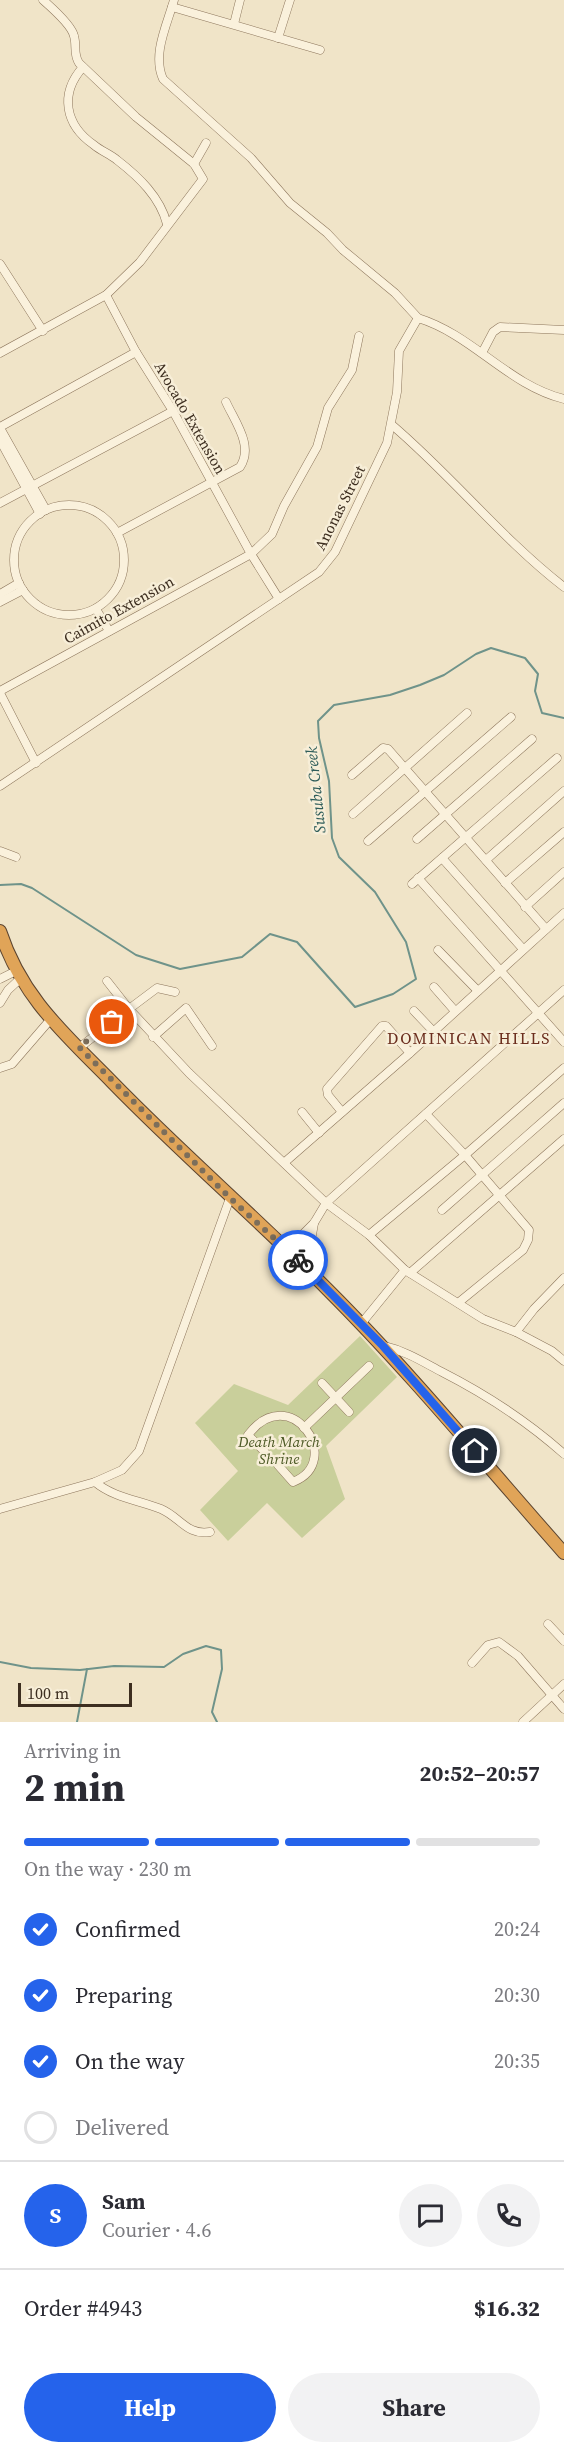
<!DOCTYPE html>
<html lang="en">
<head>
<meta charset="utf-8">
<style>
	:root { --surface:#fff; --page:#f2f2f3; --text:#2b2b33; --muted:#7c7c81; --line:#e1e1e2; --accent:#2563eb }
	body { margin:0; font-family:"Source Serif 4",serif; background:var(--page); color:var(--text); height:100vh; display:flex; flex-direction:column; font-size:22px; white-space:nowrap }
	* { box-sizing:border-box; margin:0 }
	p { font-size:20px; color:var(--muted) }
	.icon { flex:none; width:33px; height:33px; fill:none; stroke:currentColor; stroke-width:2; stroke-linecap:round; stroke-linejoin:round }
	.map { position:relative; height:1722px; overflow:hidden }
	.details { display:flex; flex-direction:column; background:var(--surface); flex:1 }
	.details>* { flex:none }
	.scale { position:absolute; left:18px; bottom:15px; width:114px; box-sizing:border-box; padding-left:6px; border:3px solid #3d2e20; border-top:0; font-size:16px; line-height:21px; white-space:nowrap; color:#3d2e20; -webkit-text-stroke:4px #f7eed8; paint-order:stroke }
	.pin { position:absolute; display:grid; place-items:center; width:51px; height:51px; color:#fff; margin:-26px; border:3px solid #fff; border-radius:50%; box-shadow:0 2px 6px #0007 }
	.courier { position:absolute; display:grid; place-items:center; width:60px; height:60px; margin:-30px; border:4px solid #2563eb; border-radius:50%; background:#fff; color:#222; box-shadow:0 2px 8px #0007 }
	.headline em { font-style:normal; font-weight:700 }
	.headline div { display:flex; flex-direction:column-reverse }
	.headline { display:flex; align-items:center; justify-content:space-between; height:102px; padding:0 24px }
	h1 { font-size:39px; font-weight:700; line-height:45px }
	.bar { display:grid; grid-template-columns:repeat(4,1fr); gap:9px 6px; align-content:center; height:72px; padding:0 24px }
	.bar i { height:8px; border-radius:4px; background:var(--line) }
	.bar .selected { background:var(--accent) }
	.bar p { grid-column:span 4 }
	.line { display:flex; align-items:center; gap:15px; padding:0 24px; border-top:2px solid var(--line) }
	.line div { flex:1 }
	.round { display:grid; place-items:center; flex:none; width:63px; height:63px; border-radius:32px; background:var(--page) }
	ol { padding:0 24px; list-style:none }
	li { display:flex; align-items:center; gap:18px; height:66px }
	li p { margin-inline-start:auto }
	li .icon { padding:6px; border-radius:50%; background:var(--accent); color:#fff; stroke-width:4 }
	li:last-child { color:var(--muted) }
	li i { width:33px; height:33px; border:3px solid var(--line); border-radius:50% }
	.cta { display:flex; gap:12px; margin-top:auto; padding:12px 24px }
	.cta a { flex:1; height:69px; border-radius:36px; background:var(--accent); color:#fff; font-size:24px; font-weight:700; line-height:69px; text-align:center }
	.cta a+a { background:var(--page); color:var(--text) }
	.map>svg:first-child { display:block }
</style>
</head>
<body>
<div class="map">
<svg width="564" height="1722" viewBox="0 0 564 1722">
	<rect width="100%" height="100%" fill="#f0e4c8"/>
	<path fill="#c9cf9b" d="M 360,1336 L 397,1377 L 326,1446 L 345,1499 L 302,1538 L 267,1503 L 228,1541 L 200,1510 L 238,1471 L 195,1423 L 234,1384 L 288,1405 Z"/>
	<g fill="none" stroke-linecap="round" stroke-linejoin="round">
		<g stroke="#6f938a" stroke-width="2">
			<path d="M 0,885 L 21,884 L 32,888 L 136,955 L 180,969 L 242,957 L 270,934 L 297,942 L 355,1007 L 393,994 L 416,979 L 406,942 L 375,892 L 339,857 L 332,838 L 329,781 L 319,738 L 318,721 L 334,705 L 390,695 L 420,685 L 444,675 L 476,654 L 491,648 L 525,658 L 538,674 L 535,691 L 542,713 L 564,718"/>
			<path d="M 0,1662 L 31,1668 L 80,1670 L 114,1666 L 164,1667 L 183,1654 L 206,1646 L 221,1650 L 222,1669 L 212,1712 L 217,1722"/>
			<path d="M 77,1722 L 87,1669"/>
		</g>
		<g stroke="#8d765c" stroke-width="9">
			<g id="minor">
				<path d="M 174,0 C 167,25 152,54 163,79 L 251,158 L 290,203 L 327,233 L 343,250 L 395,293 L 418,318"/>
				<path d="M 172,7 L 320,50"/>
				<path d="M 234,24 L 240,0"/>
				<path d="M 278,38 L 290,0"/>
				<path d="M 83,67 C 59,94 65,125 94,145 C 101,151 110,154 117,160 C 139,177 160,197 167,224"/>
				<path d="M 194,164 L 206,143"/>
				<path d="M 0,264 L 43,331"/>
				<path d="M 106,295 L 136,352 L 173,411 L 251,554 L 279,599"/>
				<path d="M 0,353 L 106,295 L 140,262 L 203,179 L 194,164 L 136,117 L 79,63 C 73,54 77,46 74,36 C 72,26 51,7 43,0"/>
				<path d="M 482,353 L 493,332 L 500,327 L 564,330"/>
				<path d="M 392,425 C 452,476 502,539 564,587"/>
				<path d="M 0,427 L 136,352"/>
				<path d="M 0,428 L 46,510"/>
				<path d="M 0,440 L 40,514"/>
				<path d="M 0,503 L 173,411"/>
				<circle cx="69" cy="560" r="55"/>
				<path d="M 117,533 L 240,467 C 254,446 235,422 226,402"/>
				<path d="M 0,594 L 19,583"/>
				<path d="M 0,602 L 23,590"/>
				<path d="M 96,609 L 109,631"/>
				<path d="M 0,691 L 251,554 L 272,534 L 284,506 L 317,447 L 328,408 L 352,370 L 359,336"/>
				<path d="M 0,693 L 36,763"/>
				<path d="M 352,775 L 383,748 L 388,749 L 546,929"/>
				<path d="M 0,786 L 319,572 L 335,552 L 387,443 L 397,392 L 399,351 L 418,318 C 473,335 508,385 564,399"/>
				<path d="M 353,814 L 467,713"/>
				<path d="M 417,839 L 532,739"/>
				<path d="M 368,841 L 511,717"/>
				<path d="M 0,851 L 16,857"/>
				<path d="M 442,858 L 523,949"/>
				<path d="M 486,860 L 564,791"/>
				<path d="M 418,878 L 564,1042"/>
				<path d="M 505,883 L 564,832"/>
				<path d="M 412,884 L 557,758"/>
				<path d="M 525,907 L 564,872"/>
				<path d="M 438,950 L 478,991"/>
				<path d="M 0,979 L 16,971"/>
				<path d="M 434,987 L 455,1011"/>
				<path d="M 175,992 L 157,988 L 129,1009 L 189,1073 L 326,1203 L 369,1235 L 405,1270 L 483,1319 L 516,1332 L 534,1309 L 564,1278"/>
				<path d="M 0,1003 L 8,990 L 21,978"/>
				<path d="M 414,1011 L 433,1031"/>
				<path d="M 153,1037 L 186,1008 L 212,1046"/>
				<path d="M 79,1048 L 129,1009 L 107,981"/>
				<path d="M 0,1068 L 12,1064 L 50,1020"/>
				<path d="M 302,1112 L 319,1133"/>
				<path d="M 342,1112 L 328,1095 L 327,1089 L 382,1026 L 386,1026 L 410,1053"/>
				<path d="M 426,1114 L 465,1155 L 529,1230 L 528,1240 L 523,1250 L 458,1303"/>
				<path d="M 285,1162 L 410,1053 L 564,913"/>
				<path d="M 442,1210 L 564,1103"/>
				<path d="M 369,1235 L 465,1155 L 564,1068"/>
				<path d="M 287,1250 L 314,1223 L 326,1203 L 564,990"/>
				<path d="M 295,1257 L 312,1235 L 314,1223"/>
				<path d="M 410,1273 L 564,1139"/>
				<path d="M 361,1324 L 405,1270"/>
				<path d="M 516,1332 L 552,1351 L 564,1361"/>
				<path d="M 384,1346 C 406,1351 423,1362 442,1372 C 487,1395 527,1421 564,1454"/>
				<path d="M 322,1383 L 349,1412"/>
				<path d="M 304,1428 L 369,1366"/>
				<path d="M 265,1452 L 248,1435 C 290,1379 346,1461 293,1482 L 278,1465"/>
				<path d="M 95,1482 C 114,1498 139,1500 161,1509 C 180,1517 187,1536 210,1532"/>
				<path d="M 0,1509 L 95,1482 L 122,1470 L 139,1451 L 230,1198"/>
				<path d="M 548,1624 L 564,1641"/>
				<path d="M 472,1663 L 488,1645 L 499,1642 L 518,1656 L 564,1709"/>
				<path d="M 523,1722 L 564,1684"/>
			</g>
		</g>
		<g stroke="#5b4430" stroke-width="14">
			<path id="highway" d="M 0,931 C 22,998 65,1034 112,1082 C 182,1154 258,1219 328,1290 C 411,1373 486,1465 564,1553"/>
		</g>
		<use href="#minor" stroke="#faf1dc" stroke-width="8"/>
		<use href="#highway" stroke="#e0a458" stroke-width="12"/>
	</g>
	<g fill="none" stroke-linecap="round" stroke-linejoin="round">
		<path stroke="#7c6e5b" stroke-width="6" stroke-dasharray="0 10.8" d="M 112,1022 L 79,1047 L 230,1198 L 298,1260"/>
		<path stroke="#2563eb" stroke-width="8" d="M 298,1260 L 383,1346 L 475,1451"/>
	</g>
	<g text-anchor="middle" stroke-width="5" stroke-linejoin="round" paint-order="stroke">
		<g font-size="15" fill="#3d2e20" stroke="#f7eed8">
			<text transform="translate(190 418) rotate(60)" y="5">Avocado Extension</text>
			<text transform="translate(340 508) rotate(-63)" y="5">Anonas Street</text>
			<text transform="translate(119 610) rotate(-29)" y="5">Caimito Extension</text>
		</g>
		<g font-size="15" font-style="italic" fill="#4d5a26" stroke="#f7eed8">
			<text x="279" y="1447">Death March<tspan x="279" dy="17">Shrine</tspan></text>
		</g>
		<g font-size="16" font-style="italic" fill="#2f5d5a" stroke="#f7eed8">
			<text transform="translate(315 790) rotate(-96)" y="6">Susuba Creek</text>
		</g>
		<g font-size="16" letter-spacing="1.5" fill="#6b2e1e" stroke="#f7eed8">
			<text x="469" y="1044">DOMINICAN HILLS</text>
		</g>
	</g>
</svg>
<div class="scale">100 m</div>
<div class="pin" style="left:112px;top:1022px;background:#ea580c"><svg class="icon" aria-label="bag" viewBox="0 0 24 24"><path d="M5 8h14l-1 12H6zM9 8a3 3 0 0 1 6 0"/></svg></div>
<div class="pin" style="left:475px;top:1451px;background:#1f2937"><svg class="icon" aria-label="home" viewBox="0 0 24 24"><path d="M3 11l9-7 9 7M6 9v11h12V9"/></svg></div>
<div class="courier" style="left:298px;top:1260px"><svg class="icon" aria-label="bike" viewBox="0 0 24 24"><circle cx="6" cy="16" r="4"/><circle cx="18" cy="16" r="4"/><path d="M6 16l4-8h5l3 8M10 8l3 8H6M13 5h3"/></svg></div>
</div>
<section class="details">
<div class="headline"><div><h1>2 min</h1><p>Arriving in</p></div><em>20:52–20:57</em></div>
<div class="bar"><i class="selected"></i><i class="selected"></i><i class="selected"></i><i></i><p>On the way · 230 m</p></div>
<ol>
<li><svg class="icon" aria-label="check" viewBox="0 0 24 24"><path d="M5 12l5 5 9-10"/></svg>Confirmed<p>20:24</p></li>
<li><svg class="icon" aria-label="check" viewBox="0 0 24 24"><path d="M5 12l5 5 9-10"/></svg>Preparing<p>20:30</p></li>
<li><svg class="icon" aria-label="check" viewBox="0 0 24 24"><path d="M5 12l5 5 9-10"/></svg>On the way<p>20:35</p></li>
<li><i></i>Delivered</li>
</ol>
<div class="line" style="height:108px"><b class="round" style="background:var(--accent);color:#fff">S</b><div><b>Sam</b><p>Courier · 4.6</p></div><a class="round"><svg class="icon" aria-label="chat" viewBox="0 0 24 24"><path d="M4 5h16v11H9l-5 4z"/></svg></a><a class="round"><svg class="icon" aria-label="phone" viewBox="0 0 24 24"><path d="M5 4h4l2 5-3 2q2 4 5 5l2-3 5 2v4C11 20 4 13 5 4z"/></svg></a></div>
<div class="line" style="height:78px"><div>Order #4943</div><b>$16.32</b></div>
<div class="cta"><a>Help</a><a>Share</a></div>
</section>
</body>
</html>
